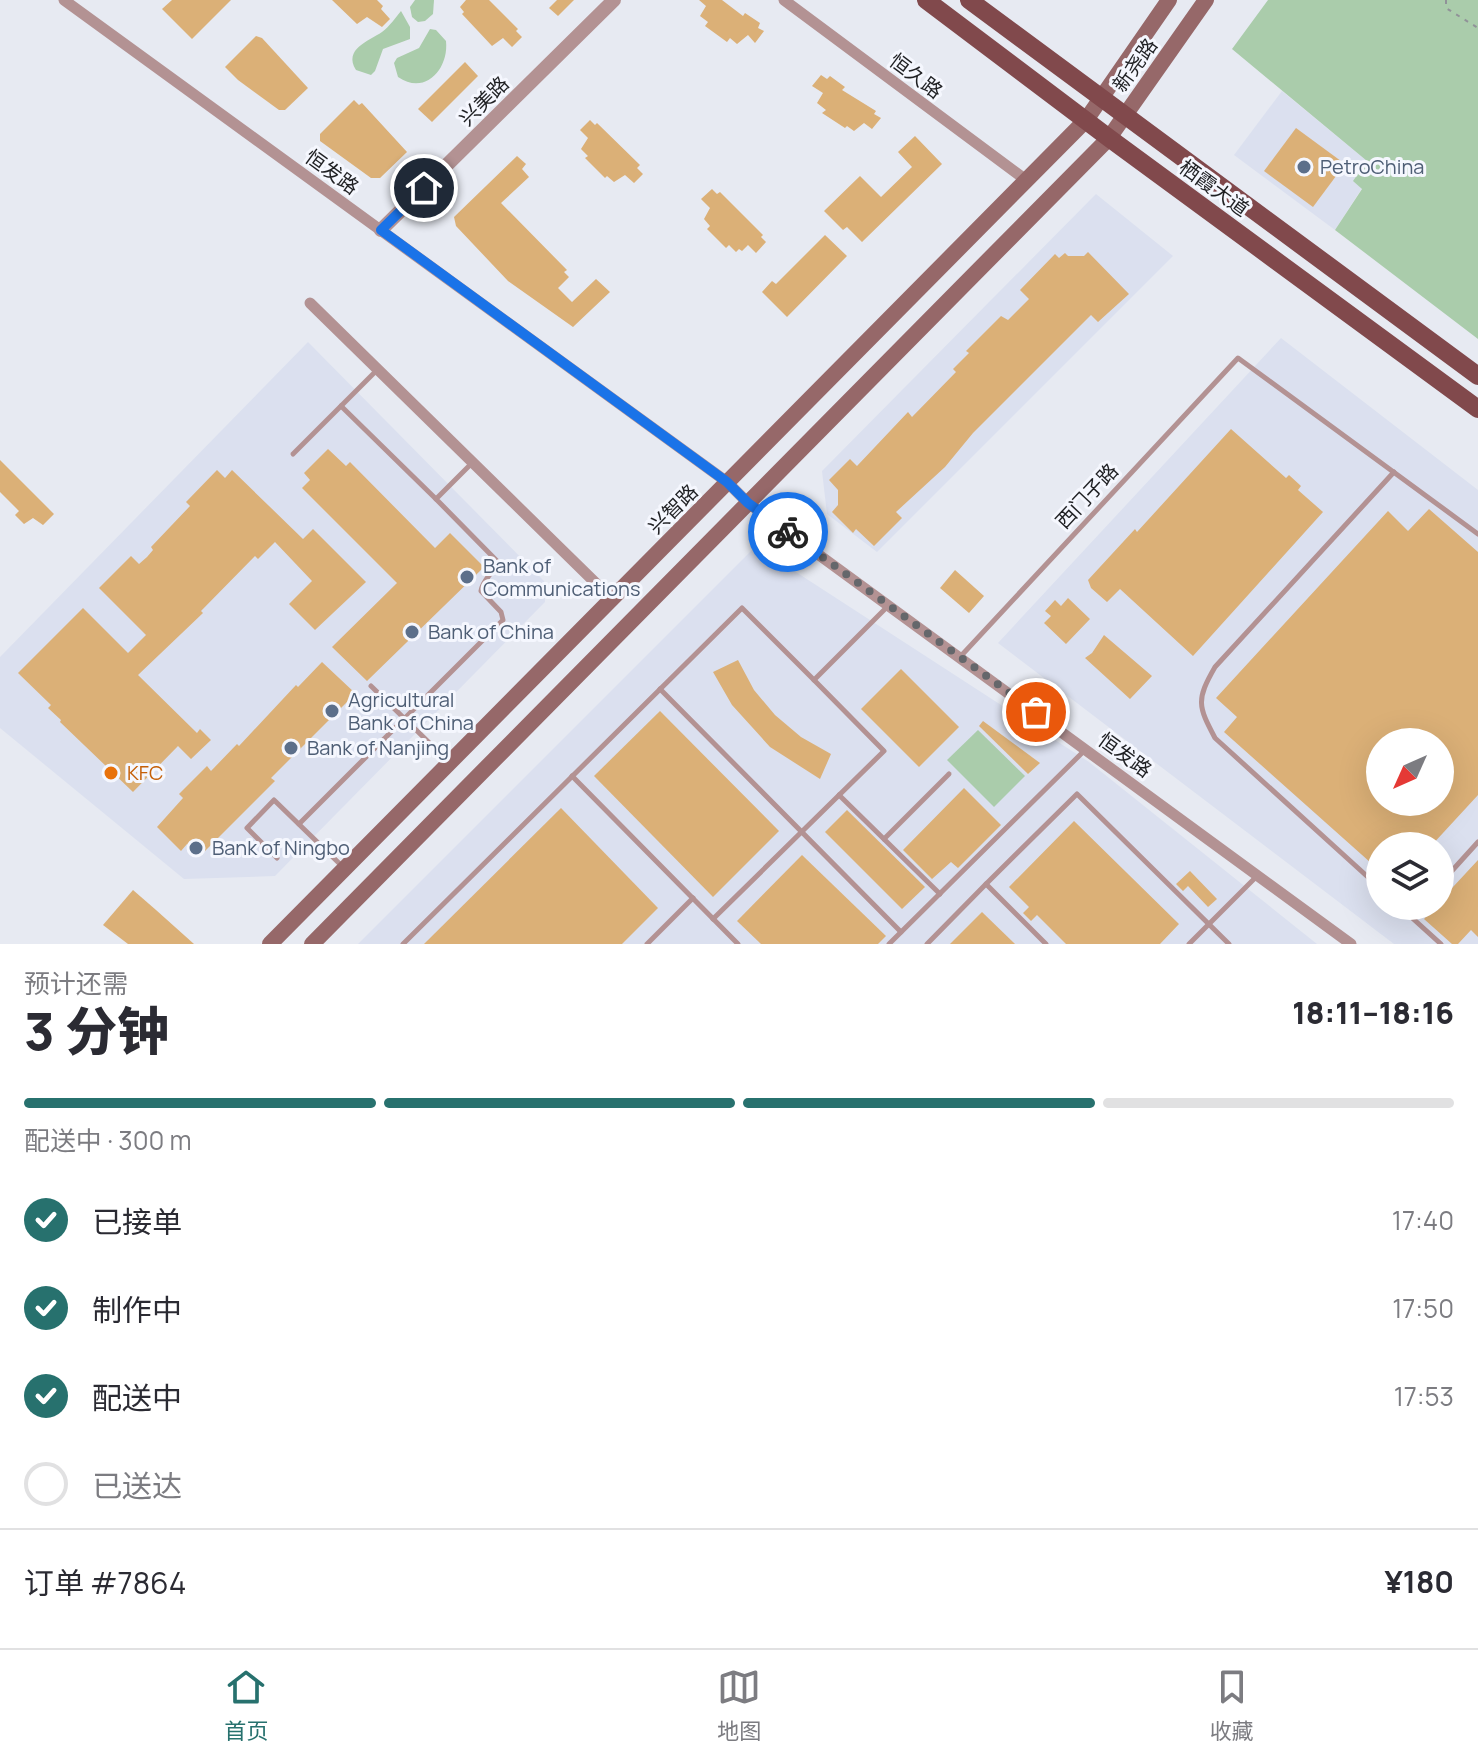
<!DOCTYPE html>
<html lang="zh">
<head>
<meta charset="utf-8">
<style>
	:root { --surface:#fff; --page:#f2f2f3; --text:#2b2b33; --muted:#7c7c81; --line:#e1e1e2; --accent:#27716e }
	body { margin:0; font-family:Manrope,"Noto Sans SC",sans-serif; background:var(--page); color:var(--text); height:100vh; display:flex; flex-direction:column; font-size:30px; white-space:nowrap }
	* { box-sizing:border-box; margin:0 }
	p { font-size:26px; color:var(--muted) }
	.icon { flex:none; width:44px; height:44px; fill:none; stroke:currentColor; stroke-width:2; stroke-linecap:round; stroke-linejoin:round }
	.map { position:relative; height:944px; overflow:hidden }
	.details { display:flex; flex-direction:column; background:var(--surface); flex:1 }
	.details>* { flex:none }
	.needle { width:52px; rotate:225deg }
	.buttons { position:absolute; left:1366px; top:728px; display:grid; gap:16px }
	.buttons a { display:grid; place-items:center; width:88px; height:88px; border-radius:50%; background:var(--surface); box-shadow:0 8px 32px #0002; font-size:40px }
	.pin { position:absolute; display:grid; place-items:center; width:68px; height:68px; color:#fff; margin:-34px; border:4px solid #fff; border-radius:50%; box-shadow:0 2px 8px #0007 }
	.courier { position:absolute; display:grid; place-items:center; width:80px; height:80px; margin:-40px; border:6px solid #1a73e8; border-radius:50%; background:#fff; color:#222; box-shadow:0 2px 10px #0007 }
	.head em { font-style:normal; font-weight:800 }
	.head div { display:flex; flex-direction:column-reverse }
	.head { display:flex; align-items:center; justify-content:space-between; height:136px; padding:0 24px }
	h1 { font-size:52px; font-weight:800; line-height:60px }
	.bar { display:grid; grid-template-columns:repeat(4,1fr); gap:12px 8px; align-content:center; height:96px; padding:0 24px }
	.bar i { height:10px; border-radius:6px; background:var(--line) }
	.bar .selected { background:var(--accent) }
	.bar p { grid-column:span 4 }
	.line { display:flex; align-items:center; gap:20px; padding:0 24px; border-top:2px solid var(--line) }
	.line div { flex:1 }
	ol { padding:0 24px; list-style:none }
	li { display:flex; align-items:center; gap:24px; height:88px }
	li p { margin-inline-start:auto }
	li .icon { padding:8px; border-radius:50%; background:var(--accent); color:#fff; stroke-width:4 }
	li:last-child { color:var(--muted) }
	li i { width:44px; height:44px; border:4px solid var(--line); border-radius:50% }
	.menu { display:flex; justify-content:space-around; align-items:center; height:112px; border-top:2px solid var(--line); background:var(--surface); font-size:22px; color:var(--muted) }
	.menu a { display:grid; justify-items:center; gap:4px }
	.menu .selected { color:var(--accent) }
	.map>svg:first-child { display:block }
</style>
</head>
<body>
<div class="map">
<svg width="1478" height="944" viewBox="0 0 1478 944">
	<rect width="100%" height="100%" fill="#e7eaf2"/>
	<g fill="#dbe0ef" fill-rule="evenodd">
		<path d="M 1282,91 L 1367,161 L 1362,188 L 1335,230 L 1234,155 Z"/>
		<path d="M 1096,194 L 1173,256 L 877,552 L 827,514 L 822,471 Z"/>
		<path d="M 1281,338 L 1478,490 L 1478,944 L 1394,944 L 998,643 ZM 1380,742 L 1440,742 L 1440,802 L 1380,802 ZM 1380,846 L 1440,846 L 1440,906 L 1380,906 Z"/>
		<path d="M 308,342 L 544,581 L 545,602 L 275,876 L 184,879 L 0,728 L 0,657 Z"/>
		<path d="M 756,546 L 1089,762 L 1317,944 L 358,944 Z"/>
	</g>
	<g fill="#aaccab">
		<path d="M 415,0 L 434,0 L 433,14 L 425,21 L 418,22 L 412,17 L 410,7 Z"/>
		<path d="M 1268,0 L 1478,0 L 1478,339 L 1335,230 L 1362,189 L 1353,181 L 1367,161 L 1232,49 Z"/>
		<path d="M 401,11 L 410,27 L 410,39 L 383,49 L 375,71 L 371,75 L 356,70 C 343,49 369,41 382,32 C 390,26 395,18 401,11 Z"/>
		<path d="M 430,29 L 436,30 L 446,41 C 449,69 425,96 398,77 L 394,63 L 397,58 L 419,48 Z"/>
		<path d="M 978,730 L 1025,776 L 994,807 L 947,760 Z"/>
	</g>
	<g fill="#dbb077" fill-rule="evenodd">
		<path d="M 172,0 L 231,0 L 192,39 L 162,9 Z"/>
		<path d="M 332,0 L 377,0 L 383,6 L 381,9 L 390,19 L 382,27 L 367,17 L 357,24 Z"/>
		<path d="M 466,0 L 489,0 L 518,29 L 516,31 L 522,37 L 512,47 L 503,38 L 492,46 L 462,14 L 464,12 L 460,7 Z"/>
		<path d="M 557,0 L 574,0 L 558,16 L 549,8 Z"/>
		<path d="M 699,0 L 722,0 L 743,16 L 745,13 L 760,23 L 758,28 L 764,31 L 755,43 L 748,35 L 737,44 L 730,38 L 727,42 L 705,26 L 708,22 L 700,16 L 706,6 Z"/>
		<path d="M 256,36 L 262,38 L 308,88 L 285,110 L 279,110 L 238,80 L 225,67 Z"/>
		<path d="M 465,62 L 478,76 L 432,122 L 418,109 Z"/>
		<path d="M 821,75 L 827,79 L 830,76 L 845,87 L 842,90 L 876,111 L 874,114 L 881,118 L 872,129 L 864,123 L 854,131 L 847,126 L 845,128 L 822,113 L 826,110 L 817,103 L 823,93 L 812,86 Z"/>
		<path d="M 354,100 L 359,105 L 362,103 L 407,152 L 380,178 L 371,178 L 320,141 L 320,134 Z"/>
		<path d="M 590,120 L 595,125 L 597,123 L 640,165 L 637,168 L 643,174 L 634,183 L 625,175 L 614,182 L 607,176 L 605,178 L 585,158 L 588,156 L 581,149 L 588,138 L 580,130 Z"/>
		<path d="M 1296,128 L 1345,164 L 1313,207 L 1264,171 Z"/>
		<path d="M 915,136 L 942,164 L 862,242 L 847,227 L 843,230 L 824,211 L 860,176 L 881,197 L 912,167 L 898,152 Z"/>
		<path d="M 517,156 L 526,164 L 522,169 L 529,177 L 501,203 L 567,270 L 564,272 L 569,277 L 558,288 L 572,302 L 596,279 L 610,292 L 573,327 L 508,281 L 456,226 L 454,217 Z"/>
		<path d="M 712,189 L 717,194 L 720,192 L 763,235 L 761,237 L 766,242 L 756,253 L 748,245 L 742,251 L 739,249 L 736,252 L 729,245 L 726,248 L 707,229 L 710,226 L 704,219 L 710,208 L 701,199 Z"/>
		<path d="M 825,235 L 847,256 L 787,317 L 762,292 L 772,281 L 776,284 Z"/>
		<path d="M 1088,252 L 1129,294 L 1098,322 L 1091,315 L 973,433 L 945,467 L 896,512 L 902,518 L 874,546 L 856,529 L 853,533 L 832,512 L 838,505 L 838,490 L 829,480 L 850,459 L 857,466 L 908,412 L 912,417 L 956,372 L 953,369 L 969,353 L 966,351 L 1001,316 L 1008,320 L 1029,299 L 1020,290 L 1055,254 L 1059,258 L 1065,253 L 1068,256 L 1084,256 Z"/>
		<path d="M 1231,429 L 1286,478 L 1289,475 L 1301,486 L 1298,490 L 1323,512 L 1193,656 L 1120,589 L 1107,602 L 1091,588 L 1088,580 L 1135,529 L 1137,532 Z"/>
		<path d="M 328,449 L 346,466 L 350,462 L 435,548 L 450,533 L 482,565 L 482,569 L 367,681 L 332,647 L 397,583 L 302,488 L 310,480 L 304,473 Z"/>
		<path d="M 0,460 L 54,514 L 43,525 L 33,518 L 24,524 L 15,515 L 19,511 L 0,492 Z"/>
		<path d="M 217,470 L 225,478 L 232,470 L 303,539 L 313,529 L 366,582 L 315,630 L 289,604 L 312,581 L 275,542 L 258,559 L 255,556 L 201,611 L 203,613 L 138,675 L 197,733 L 200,729 L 211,740 L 191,759 L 178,746 L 133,792 L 60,722 L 61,720 L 48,708 L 51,705 L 18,673 L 83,608 L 128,653 L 146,635 L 99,588 L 131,556 L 139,564 L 147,557 L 153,550 L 151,547 L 190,506 L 186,502 Z"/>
		<path d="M 1429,509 L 1478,552 L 1478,795 L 1431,846 L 1380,846 L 1380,871 L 1224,732 L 1237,717 L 1216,698 L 1388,511 L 1408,531 ZM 1380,742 L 1440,742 L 1440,802 L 1380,802 Z"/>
		<path d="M 955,570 L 984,596 L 969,613 L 940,588 Z"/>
		<path d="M 1068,598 L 1090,619 L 1066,644 L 1044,623 L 1051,616 L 1045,611 L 1055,600 L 1061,606 Z"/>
		<path d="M 1104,635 L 1152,676 L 1130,699 L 1085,658 L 1092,653 Z"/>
		<path d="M 738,660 L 754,690 L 775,715 L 801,737 L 831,754 L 820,779 L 770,747 L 732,705 L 713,672 Z"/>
		<path d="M 322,662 L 355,693 L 353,696 L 271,778 L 275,781 L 199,857 L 187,844 L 181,851 L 157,827 L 183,798 L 179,794 L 207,766 L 211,771 L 237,744 L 239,746 L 296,685 L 298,687 Z"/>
		<path d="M 901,669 L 959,727 L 919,767 L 861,709 Z"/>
		<path d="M 660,711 L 779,831 L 713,897 L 594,776 Z"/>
		<path d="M 983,721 L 1040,763 L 1028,774 L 979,726 Z"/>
		<path d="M 964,788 L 1001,825 L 958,868 L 951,862 L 932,879 L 903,850 Z"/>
		<path d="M 561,808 L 658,908 L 622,944 L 424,944 Z"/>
		<path d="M 847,810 L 925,887 L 902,909 L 825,832 Z"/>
		<path d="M 1074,821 L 1179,924 L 1160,944 L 1066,944 L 1037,915 L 1031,921 L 1023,913 L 1029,907 L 1009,887 Z"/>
		<path d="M 802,855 L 886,936 L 878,944 L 761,944 L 737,921 Z"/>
		<path d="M 1478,860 L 1478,937 L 1471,930 L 1458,944 L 1452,944 L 1424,919 L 1436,906 L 1440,906 L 1440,901 Z"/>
		<path d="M 1190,871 L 1217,899 L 1208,907 L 1188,886 L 1183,891 L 1176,884 Z"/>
		<path d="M 133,890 L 156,910 L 194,944 L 128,944 L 103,925 Z"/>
		<path d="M 982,912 L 1015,944 L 950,944 Z"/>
	</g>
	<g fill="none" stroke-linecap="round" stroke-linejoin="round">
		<path stroke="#909298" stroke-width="2" stroke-dasharray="4 6" stroke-linecap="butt" d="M 1446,0 L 1446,8 L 1478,28"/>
		<g stroke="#b39293" stroke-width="5">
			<path d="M 341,406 L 436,499"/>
			<path d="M 293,454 L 377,370"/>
			<path d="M 960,657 L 1238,358 L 1478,534"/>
			<path d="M 371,686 L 449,762"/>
			<path d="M 660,689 L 901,932"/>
			<path d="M 572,776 L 738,944"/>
			<path d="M 839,795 L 940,894"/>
			<path d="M 299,824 L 503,620 L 501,612 L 481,591 C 483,578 494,574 497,561 L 436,499 L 472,463"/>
			<path d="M 884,839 L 949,774"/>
			<path d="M 277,858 L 247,828 L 274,800 L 344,868"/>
			<path d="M 986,884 L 1077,794 L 1229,944"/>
			<path d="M 1440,884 L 1478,842"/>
			<path d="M 1380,888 L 1215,738 C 1198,706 1196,700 1215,667 L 1394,472"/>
			<path d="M 1399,906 L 1441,944"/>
			<path d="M 1411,916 L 1420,906"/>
			<path d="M 713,919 L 884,751 L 814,680"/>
			<path d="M 403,944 L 742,608 L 814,680 L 887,607"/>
			<path d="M 647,944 L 693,898"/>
			<path d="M 889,944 L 1085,750"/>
			<path d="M 927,944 L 986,884 L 1046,944"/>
			<path d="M 1189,944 L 1257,876"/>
		</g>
		<g stroke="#b39293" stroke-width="11">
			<path d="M 64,0 L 727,482 L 748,503 L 1351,944"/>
			<path d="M 784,0 L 1026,180"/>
			<path d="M 310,303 L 612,599"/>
		</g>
		<path stroke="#b39293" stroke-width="14" d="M 381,230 L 614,0"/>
		<g stroke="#966869" stroke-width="16">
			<path d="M 270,944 L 1086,120 L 1169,0"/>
			<path d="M 312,944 L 1109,138 L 1206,0"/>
		</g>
		<g stroke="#81494c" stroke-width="18">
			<path d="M 926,0 L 1109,138 L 1478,409"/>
			<path d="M 969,0 L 1478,376"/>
		</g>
	</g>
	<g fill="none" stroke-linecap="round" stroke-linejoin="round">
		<path stroke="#65676b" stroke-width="8" stroke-dasharray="0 14.4" d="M 788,532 L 1036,712"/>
		<path stroke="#1a73e8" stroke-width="10" d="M 424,188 L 381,230 L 727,482 L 748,503 L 788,532"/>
	</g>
	<g fill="#5c6f8a" stroke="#f5f7fe" stroke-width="3">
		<circle cx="1304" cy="167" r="8"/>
		<circle cx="467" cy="577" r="8"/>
		<circle cx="412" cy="632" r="8"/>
		<circle cx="332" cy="711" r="8"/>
		<circle cx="291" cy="748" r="8"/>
		<circle cx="196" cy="848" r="8"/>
	</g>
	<circle fill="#e8710a" stroke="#f5f7fe" stroke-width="3" cx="111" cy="773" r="8"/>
	<g text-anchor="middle" stroke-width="6" stroke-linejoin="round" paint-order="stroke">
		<g font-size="20" fill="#1f2023" stroke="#f5f7fe">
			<text transform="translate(1135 65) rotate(-54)" y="7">新尧路</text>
			<text transform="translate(916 76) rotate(37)" y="7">恒久路</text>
			<text transform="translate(484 101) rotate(-45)" y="7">兴美路</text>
			<text transform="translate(332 172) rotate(36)" y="7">恒发路</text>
			<text transform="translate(1214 188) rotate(36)" y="7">栖霞大道</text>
			<text transform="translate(1087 496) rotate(-47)" y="7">西门子路</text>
			<text transform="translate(673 509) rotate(-45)" y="7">兴智路</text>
			<text transform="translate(1125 755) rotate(36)" y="7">恒发路</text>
		</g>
		<g font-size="20" fill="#4e5e75" stroke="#f5f7fe" text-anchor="start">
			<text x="1320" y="174">PetroChina</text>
			<text x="483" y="573">Bank of<tspan x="483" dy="23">Communications</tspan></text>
			<text x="428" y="639">Bank of China</text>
			<text x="348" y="707">Agricultural<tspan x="348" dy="23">Bank of China</tspan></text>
			<text x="307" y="755">Bank of Nanjing</text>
			<text x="212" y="855">Bank of Ningbo</text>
		</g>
		<g font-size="20" fill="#c56008" stroke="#f5f7fe" text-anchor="start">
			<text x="127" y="780">KFC</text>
		</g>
	</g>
</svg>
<div class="buttons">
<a><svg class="needle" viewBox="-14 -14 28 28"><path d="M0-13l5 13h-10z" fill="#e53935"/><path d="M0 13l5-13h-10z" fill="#7c7c81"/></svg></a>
<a><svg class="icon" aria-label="layers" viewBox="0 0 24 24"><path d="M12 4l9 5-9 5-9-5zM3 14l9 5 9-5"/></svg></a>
</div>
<div class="pin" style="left:1036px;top:712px;background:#ea580c"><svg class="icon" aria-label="bag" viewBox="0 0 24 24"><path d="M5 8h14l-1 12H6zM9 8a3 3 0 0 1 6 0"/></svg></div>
<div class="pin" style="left:424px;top:188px;background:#1f2937"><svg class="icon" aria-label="home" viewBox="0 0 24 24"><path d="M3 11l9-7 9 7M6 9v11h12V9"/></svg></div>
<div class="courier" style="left:788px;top:532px"><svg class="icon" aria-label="bike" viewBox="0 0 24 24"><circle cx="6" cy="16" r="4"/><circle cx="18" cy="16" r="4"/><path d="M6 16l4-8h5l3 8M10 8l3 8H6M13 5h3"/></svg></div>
</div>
<section class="details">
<div class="head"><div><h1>3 分钟</h1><p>预计还需</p></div><em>18:11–18:16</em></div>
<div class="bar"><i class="selected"></i><i class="selected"></i><i class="selected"></i><i></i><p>配送中 · 300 m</p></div>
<ol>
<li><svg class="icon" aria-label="check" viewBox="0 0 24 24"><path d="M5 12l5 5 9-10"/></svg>已接单<p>17:40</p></li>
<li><svg class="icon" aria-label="check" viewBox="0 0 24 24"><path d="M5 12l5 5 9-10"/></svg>制作中<p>17:50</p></li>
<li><svg class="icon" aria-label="check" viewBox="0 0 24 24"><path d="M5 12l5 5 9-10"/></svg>配送中<p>17:53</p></li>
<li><i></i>已送达</li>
</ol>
<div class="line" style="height:104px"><div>订单 #7864</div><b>¥180</b></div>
</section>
<nav class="menu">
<a class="selected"><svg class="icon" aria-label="home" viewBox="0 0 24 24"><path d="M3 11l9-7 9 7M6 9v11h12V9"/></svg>首页</a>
<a><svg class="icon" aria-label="map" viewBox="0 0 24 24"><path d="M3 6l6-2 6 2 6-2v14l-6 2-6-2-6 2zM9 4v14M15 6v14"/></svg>地图</a>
<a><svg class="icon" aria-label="saved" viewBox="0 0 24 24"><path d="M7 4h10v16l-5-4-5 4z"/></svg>收藏</a>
</nav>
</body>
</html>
